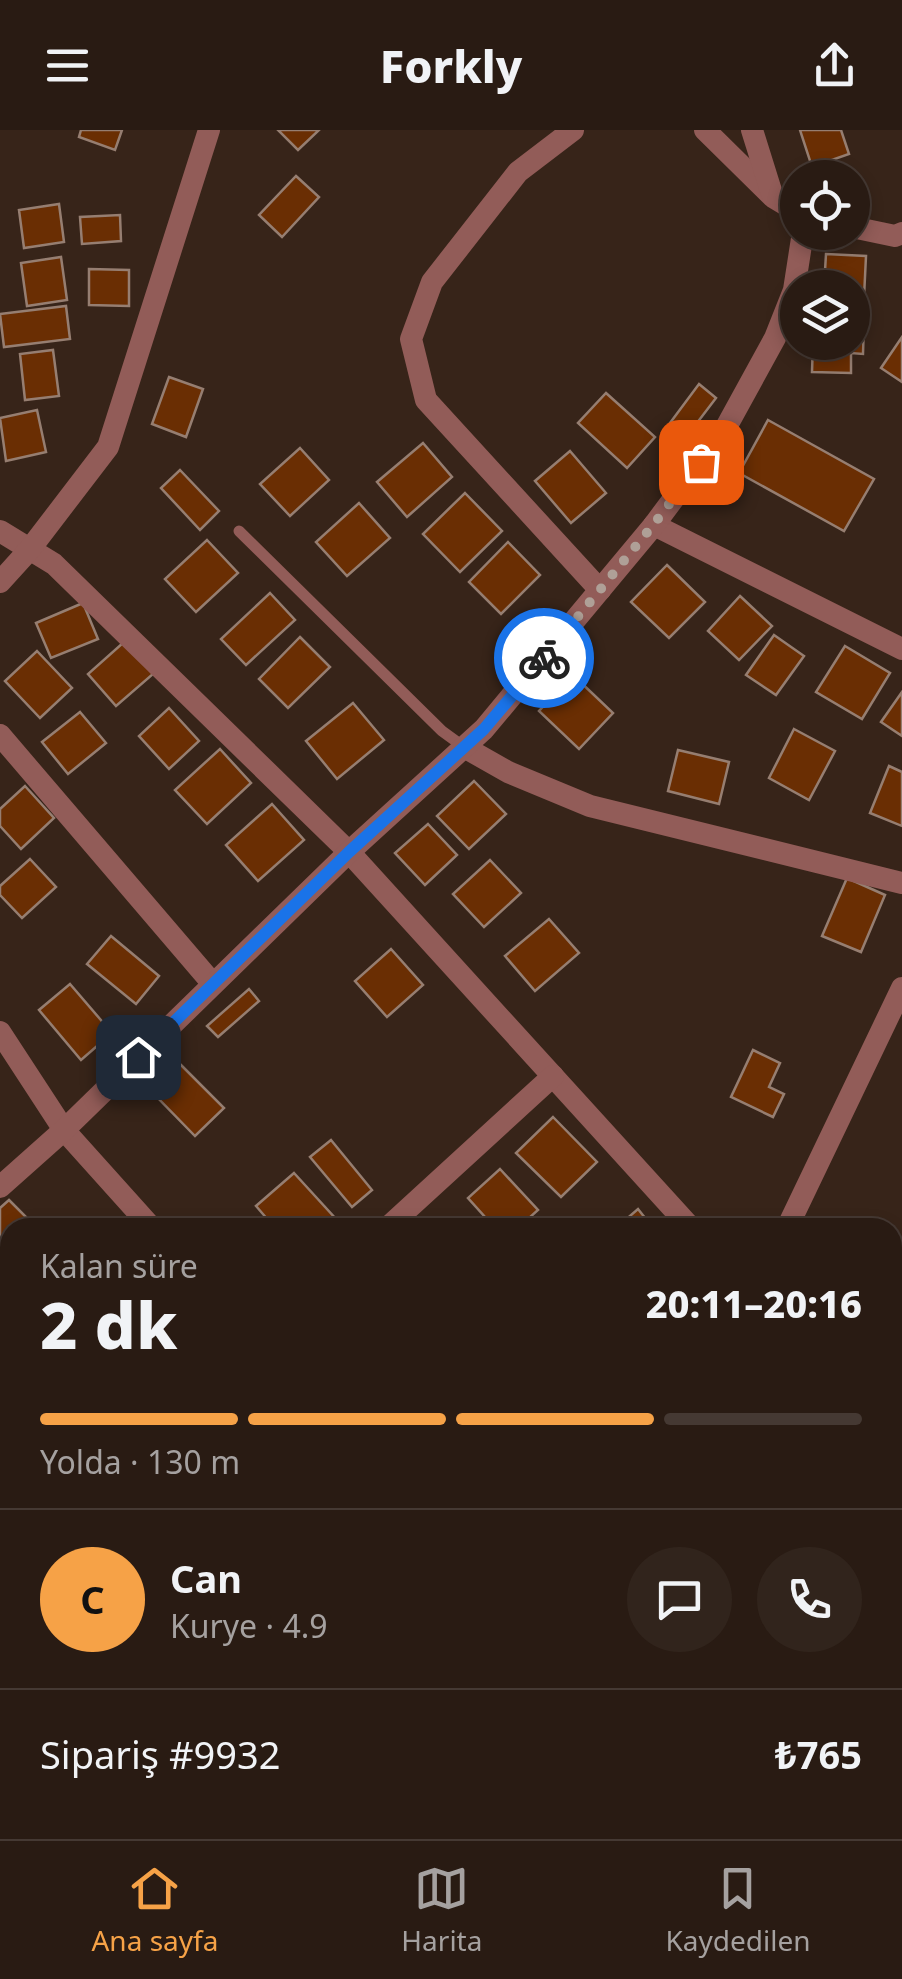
<!DOCTYPE html>
<html lang="tr">
<head>
<meta charset="utf-8">
<style>
	:root { --surface:#291b13; --page:#31241c; --text:#f1f3f6; --muted:#a5a1a0; --line:#453933; --accent:#f6a247 }
	body { margin:0; font-family:"Noto Sans",sans-serif; background:var(--page); color:var(--text); height:100vh; display:flex; flex-direction:column; font-size:38px; white-space:nowrap }
	* { box-sizing:border-box; margin:0 }
	p { font-size:32px; color:var(--muted) }
	.icon { flex:none; width:55px; height:55px; fill:none; stroke:currentColor; stroke-width:2; stroke-linecap:round; stroke-linejoin:round }
	.map { position:relative; flex:1; overflow:hidden }
	.side { position:absolute; left:0px; top:1088px; width:902px; height:622px; display:flex; flex-direction:column; background:var(--surface); border-radius:30px 30px 0 0; box-shadow:0 5px 15px #0003,0 0 0 2px var(--line) }
	.side>* { flex:none }
	.buttons { position:absolute; left:780px; top:30px; display:grid; gap:20px }
	.buttons a { display:grid; place-items:center; width:90px; height:90px; border-radius:50%; background:var(--surface); box-shadow:0 5px 15px #0003,0 0 0 2px var(--line); font-size:50px }
	.pin { position:absolute; display:grid; place-items:center; width:85px; height:85px; color:#fff; margin:-42px; border-radius:20px; box-shadow:0 5px 15px #0006 }
	.courier { position:absolute; display:grid; place-items:center; width:100px; height:100px; margin:-50px; border:8px solid #1a73e8; border-radius:50%; background:#fff; color:#222; box-shadow:0 2px 12px #0007 }
	.summary em { font-style:normal; font-weight:800 }
	.summary div { display:flex; flex-direction:column-reverse }
	.summary { display:flex; align-items:center; justify-content:space-between; height:170px; padding:0 40px }
	h1 { font-size:65px; font-weight:800; line-height:75px }
	.bar { display:grid; grid-template-columns:repeat(4,1fr); gap:15px 10px; align-content:center; height:120px; padding:0 40px }
	.bar i { height:12px; border-radius:8px; background:var(--line) }
	.bar .on { background:var(--accent) }
	.bar p { grid-column:span 4 }
	.line { display:flex; align-items:center; gap:25px; padding:0 40px; border-top:2px solid var(--line) }
	.line div { flex:1 }
	.round { display:grid; place-items:center; flex:none; width:105px; height:105px; border-radius:52px; background:var(--page) }
	header { display:flex; justify-content:space-between; align-items:center; height:130px; padding:0 40px; background:var(--surface); font-size:45px; font-weight:800 }
	.tab-bar { display:flex; justify-content:space-around; align-items:center; height:140px; border-top:2px solid var(--line); background:var(--surface); font-size:28px; color:var(--muted) }
	.tab-bar a { display:grid; justify-items:center; gap:5px }
	.tab-bar .on { color:var(--accent) }
	.map>svg:first-child { display:block }
</style>
</head>
<body>
<header><svg class="icon" aria-label="menu" viewBox="0 0 24 24"><path d="M4 6h16M4 12h16M4 18h16"/></svg>Forkly<svg class="icon" aria-label="share" viewBox="0 0 24 24"><path d="M12 15V3M7 8l5-5 5 5M5 13v7h14v-7"/></svg></header>
<div class="map">
<svg width="902" height="1709" viewBox="0 0 902 1709">
	<rect width="100%" height="100%" fill="#372419"/>
	<g fill="#6a2e03" stroke="#967e71" stroke-width="2.5">
		<path d="M 81,0 L 122,0 L 115,20 L 79,7 Z"/>
		<path d="M 278,0 L 319,0 L 298,20 Z"/>
		<path d="M 800,0 L 841,0 L 849,24 L 812,37 Z"/>
		<path d="M 296,46 L 319,67 L 282,107 L 259,85 Z"/>
		<path d="M 59,74 L 64,112 L 24,118 L 19,80 Z"/>
		<path d="M 120,85 L 121,111 L 82,114 L 80,87 Z"/>
		<path d="M 826,124 L 866,126 L 863,188 L 852,188 L 852,158 L 824,158 Z"/>
		<path d="M 61,127 L 67,170 L 27,176 L 21,133 Z"/>
		<path d="M 89,139 L 129,140 L 129,176 L 89,175 Z"/>
		<path d="M 66,176 L 70,209 L 4,217 L 0,184 Z"/>
		<path d="M 852,192 L 864,192 L 863,224 L 851,223 L 851,243 L 812,242 L 813,212 L 852,212 Z"/>
		<path d="M 902,207 L 902,252 L 881,238 Z"/>
		<path d="M 53,220 L 59,266 L 25,270 L 20,224 Z"/>
		<path d="M 169,247 L 203,259 L 186,307 L 152,294 Z"/>
		<path d="M 699,254 L 716,268 L 687,306 L 670,293 Z"/>
		<path d="M 606,263 L 655,307 L 627,338 L 578,293 Z"/>
		<path d="M 37,280 L 46,322 L 6,331 L 0,288 Z"/>
		<path d="M 768,290 L 874,349 L 844,401 L 739,343 Z"/>
		<path d="M 423,313 L 452,347 L 407,387 L 377,352 Z"/>
		<path d="M 300,318 L 329,350 L 290,386 L 260,354 Z"/>
		<path d="M 570,321 L 606,363 L 571,393 L 535,351 Z"/>
		<path d="M 180,340 L 219,381 L 200,400 L 161,358 Z"/>
		<path d="M 465,363 L 502,401 L 460,442 L 423,404 Z"/>
		<path d="M 359,373 L 390,408 L 347,446 L 316,412 Z"/>
		<path d="M 207,410 L 238,443 L 196,482 L 165,449 Z"/>
		<path d="M 508,412 L 540,445 L 501,484 L 469,452 Z"/>
		<path d="M 667,435 L 705,472 L 669,508 L 631,472 Z"/>
		<path d="M 270,463 L 295,490 L 246,535 L 221,509 Z"/>
		<path d="M 740,466 L 772,496 L 739,530 L 708,501 Z"/>
		<path d="M 83,473 L 98,509 L 51,528 L 36,493 Z"/>
		<path d="M 774,505 L 804,526 L 776,565 L 746,545 Z"/>
		<path d="M 300,507 L 330,537 L 288,578 L 259,549 Z"/>
		<path d="M 124,512 L 153,544 L 116,576 L 88,544 Z"/>
		<path d="M 845,516 L 890,543 L 862,589 L 816,562 Z"/>
		<path d="M 37,521 L 72,558 L 40,588 L 5,551 Z"/>
		<path d="M 573,545 L 613,583 L 579,619 L 539,581 Z"/>
		<path d="M 902,562 L 902,606 L 881,592 Z"/>
		<path d="M 353,573 L 384,610 L 337,649 L 306,611 Z"/>
		<path d="M 169,578 L 199,611 L 169,639 L 139,606 Z"/>
		<path d="M 80,582 L 106,613 L 68,644 L 42,612 Z"/>
		<path d="M 794,599 L 835,621 L 809,670 L 769,648 Z"/>
		<path d="M 220,619 L 251,653 L 207,694 L 175,660 Z"/>
		<path d="M 678,620 L 729,632 L 719,674 L 668,661 Z"/>
		<path d="M 889,636 L 902,642 L 902,696 L 870,683 Z"/>
		<path d="M 474,651 L 506,684 L 469,719 L 437,686 Z"/>
		<path d="M 25,656 L 54,688 L 21,719 L 0,696 L 0,679 Z"/>
		<path d="M 272,674 L 304,710 L 258,751 L 226,715 Z"/>
		<path d="M 428,694 L 457,725 L 425,755 L 395,723 Z"/>
		<path d="M 30,729 L 56,757 L 22,788 L 0,765 L 0,756 Z"/>
		<path d="M 490,730 L 521,763 L 484,797 L 453,764 Z"/>
		<path d="M 847,748 L 885,765 L 861,822 L 822,806 Z"/>
		<path d="M 549,789 L 579,823 L 535,861 L 505,826 Z"/>
		<path d="M 111,806 L 159,846 L 136,874 L 87,834 Z"/>
		<path d="M 391,819 L 423,855 L 387,887 L 355,851 Z"/>
		<path d="M 70,854 L 112,903 L 81,930 L 39,880 Z"/>
		<path d="M 249,859 L 259,871 L 218,907 L 207,896 Z"/>
		<path d="M 753,920 L 780,933 L 769,957 L 784,964 L 773,987 L 731,967 Z"/>
		<path d="M 181,935 L 224,978 L 195,1006 L 153,963 Z"/>
		<path d="M 553,987 L 597,1032 L 561,1067 L 516,1023 Z"/>
		<path d="M 331,1010 L 372,1060 L 352,1077 L 310,1027 Z"/>
		<path d="M 500,1039 L 538,1080 L 518,1098 L 495,1098 L 468,1068 Z"/>
		<path d="M 294,1043 L 336,1089 L 327,1098 L 275,1098 L 256,1076 Z"/>
		<path d="M 9,1070 L 34,1095 L 10,1098 L 10,1117 L 0,1107 L 0,1078 Z"/>
		<path d="M 638,1079 L 653,1098 L 616,1098 Z"/>
		<path d="M 902,1152 L 902,1174 L 893,1168 Z"/>
		<path d="M 895,1194 L 902,1203 L 902,1271 L 898,1274 L 892,1267 L 892,1196 Z"/>
		<path d="M 0,1245 L 10,1260 L 0,1270 Z"/>
		<path d="M 894,1447 L 902,1462 L 902,1498 L 892,1503 Z"/>
		<path d="M 901,1521 L 902,1585 L 892,1591 L 892,1527 Z"/>
		<path d="M 902,1617 L 902,1677 L 892,1683 L 892,1623 Z"/>
		<path d="M 214,1700 L 272,1700 L 278,1709 L 220,1709 Z"/>
		<path d="M 472,1700 L 526,1700 L 531,1709 L 473,1709 L 469,1702 Z"/>
	</g>
	<g fill="none" stroke-linecap="round" stroke-linejoin="round">
		<path stroke="#925c58" stroke-width="11" d="M 239,401 L 442,601 L 464,617"/>
		<g stroke="#925c58" stroke-width="22">
			<path d="M 573,0 L 518,42 L 432,152 L 411,209 L 426,270 L 600,460"/>
			<path d="M 705,0 L 773,67 L 798,82"/>
			<path d="M 752,0 L 772,64"/>
			<path d="M 852,97 L 895,106 L 902,103"/>
			<path d="M 654,395 L 902,519"/>
			<path d="M 0,401 L 54,434 L 349,722 L 691,1098"/>
			<path d="M 0,452 L 30,419 L 108,317 L 209,0"/>
			<path d="M 0,605 L 213,854"/>
			<path d="M 464,617 L 508,642 L 590,676 L 902,753"/>
			<path d="M 0,902 L 64,1000 L 152,1098"/>
			<path d="M 0,1057 L 64,1000 L 349,722 L 484,599 L 654,395 L 724,301 L 775,208 L 794,160 L 803,102"/>
			<path d="M 387,1098 L 553,946"/>
			<path d="M 787,1098 L 902,858"/>
			<path d="M 0,1341 L 10,1350"/>
			<path d="M 892,1365 L 902,1379"/>
			<path d="M 0,1691 L 18,1709"/>
			<path d="M 434,1700 L 439,1709"/>
			<path d="M 70,1709 L 82,1700"/>
		</g>
	</g>
	<g fill="none" stroke-linecap="round" stroke-linejoin="round">
		<path stroke="#afa097" stroke-width="10" stroke-dasharray="0 18" d="M 544,528 L 654,394 L 701,332"/>
		<path stroke="#1a73e8" stroke-width="12" d="M 138,927 L 349,722 L 484,599 L 544,528"/>
	</g>
</svg>
<div class="buttons">
<a><svg class="icon" aria-label="locate" viewBox="0 0 24 24"><circle cx="12" cy="12" r="6"/><path d="M12 2v4M12 18v4M2 12h4M18 12h4"/></svg></a>
<a><svg class="icon" aria-label="layers" viewBox="0 0 24 24"><path d="M12 4l9 5-9 5-9-5zM3 14l9 5 9-5"/></svg></a>
</div>
<div class="pin" style="left:701px;top:332px;background:#ea580c"><svg class="icon" aria-label="bag" viewBox="0 0 24 24"><path d="M5 8h14l-1 12H6zM9 8a3 3 0 0 1 6 0"/></svg></div>
<div class="pin" style="left:138px;top:927px;background:#1f2937"><svg class="icon" aria-label="home" viewBox="0 0 24 24"><path d="M3 11l9-7 9 7M6 9v11h12V9"/></svg></div>
<div class="courier" style="left:544px;top:528px"><svg class="icon" aria-label="bike" viewBox="0 0 24 24"><circle cx="6" cy="16" r="4"/><circle cx="18" cy="16" r="4"/><path d="M6 16l4-8h5l3 8M10 8l3 8H6M13 5h3"/></svg></div>
<section class="side">
<div class="summary"><div><h1>2 dk</h1><p>Kalan süre</p></div><em>20:11–20:16</em></div>
<div class="bar"><i class="on"></i><i class="on"></i><i class="on"></i><i></i><p>Yolda · 130 m</p></div>
<div class="line" style="height:180px"><b class="round" style="background:var(--accent);color:#111">C</b><div><b>Can</b><p>Kurye · 4.9</p></div><a class="round"><svg class="icon" aria-label="chat" viewBox="0 0 24 24"><path d="M4 5h16v11H9l-5 4z"/></svg></a><a class="round"><svg class="icon" aria-label="phone" viewBox="0 0 24 24"><path d="M5 4h4l2 5-3 2q2 4 5 5l2-3 5 2v4C11 20 4 13 5 4z"/></svg></a></div>
<div class="line" style="height:130px"><div>Sipariş #9932</div><b>₺765</b></div>
</section>
</div>
<nav class="tab-bar">
<a class="on"><svg class="icon" aria-label="home" viewBox="0 0 24 24"><path d="M3 11l9-7 9 7M6 9v11h12V9"/></svg>Ana sayfa</a>
<a><svg class="icon" aria-label="map" viewBox="0 0 24 24"><path d="M3 6l6-2 6 2 6-2v14l-6 2-6-2-6 2zM9 4v14M15 6v14"/></svg>Harita</a>
<a><svg class="icon" aria-label="saved" viewBox="0 0 24 24"><path d="M7 4h10v16l-5-4-5 4z"/></svg>Kaydedilen</a>
</nav>
</body>
</html>
